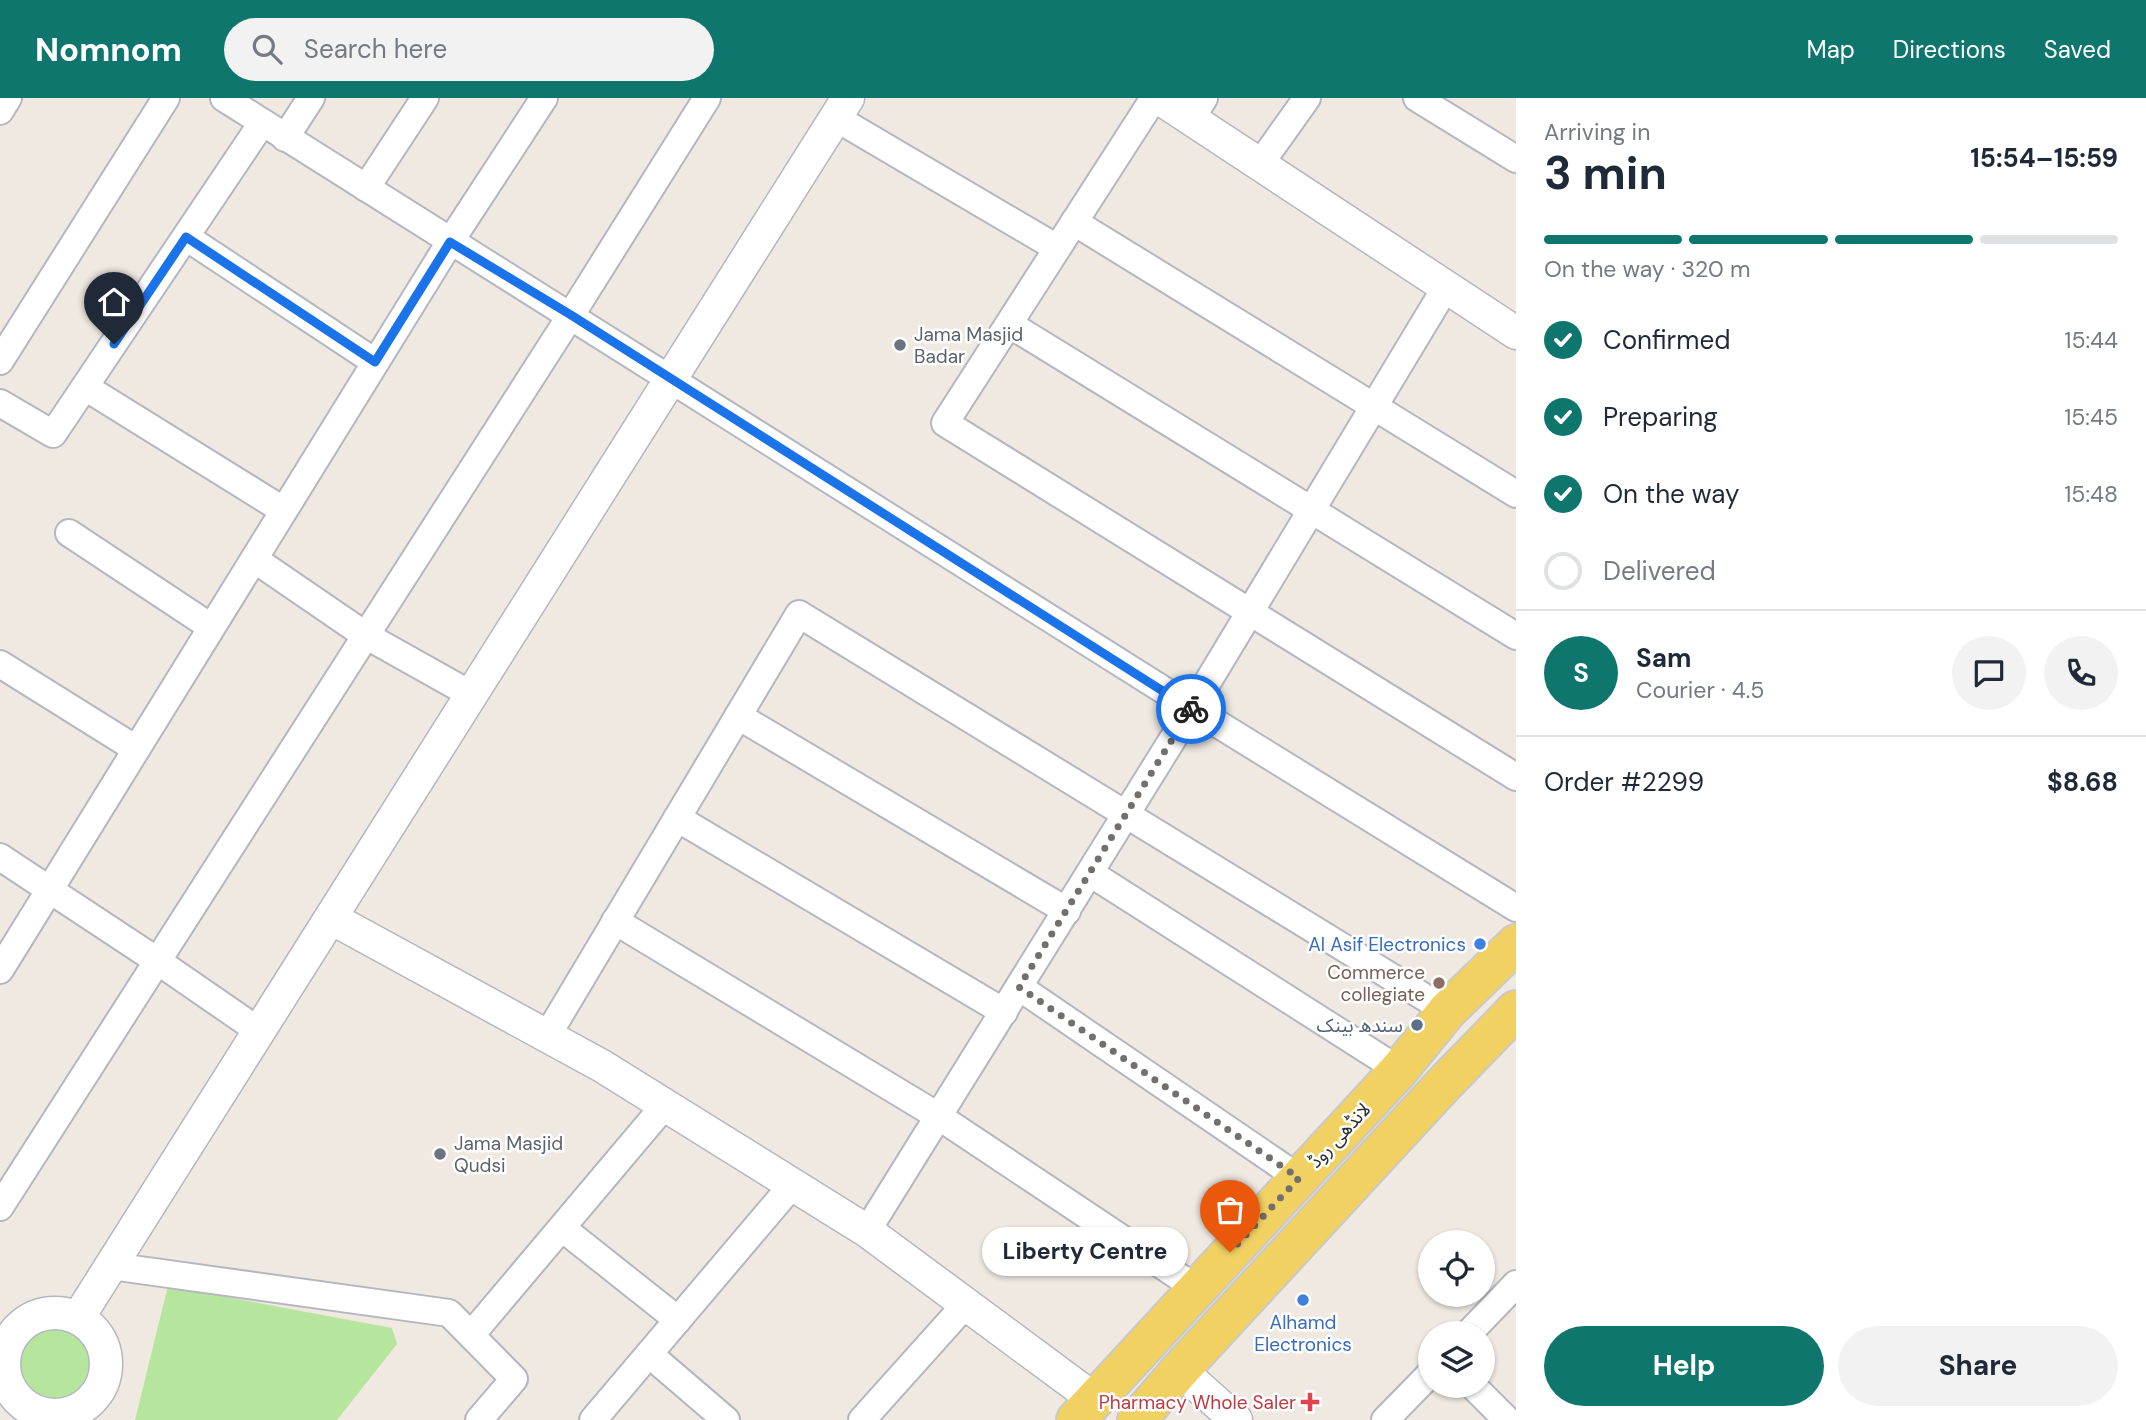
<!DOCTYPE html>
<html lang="en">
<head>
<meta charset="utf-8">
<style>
	:root { --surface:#fff; --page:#f2f2f3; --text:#1f2937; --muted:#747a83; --line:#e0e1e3; --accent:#0f766e }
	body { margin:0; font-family:"DM Sans","Noto Sans Arabic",sans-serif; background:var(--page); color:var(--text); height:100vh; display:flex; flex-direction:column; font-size:26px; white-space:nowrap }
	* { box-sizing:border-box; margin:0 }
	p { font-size:23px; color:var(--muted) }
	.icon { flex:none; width:38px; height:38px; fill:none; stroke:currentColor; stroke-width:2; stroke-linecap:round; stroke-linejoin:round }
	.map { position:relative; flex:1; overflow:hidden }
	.sheet { display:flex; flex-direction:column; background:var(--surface); width:630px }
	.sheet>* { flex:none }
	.buttons { position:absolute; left:1418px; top:1132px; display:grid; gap:14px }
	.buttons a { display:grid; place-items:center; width:77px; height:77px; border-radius:50%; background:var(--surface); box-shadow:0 2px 5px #0004; font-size:35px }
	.pin { position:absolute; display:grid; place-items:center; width:60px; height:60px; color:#fff; margin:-72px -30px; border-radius:50% 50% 50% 0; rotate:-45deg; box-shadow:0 0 7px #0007 }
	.pin .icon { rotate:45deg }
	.courier { position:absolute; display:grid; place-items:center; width:70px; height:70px; margin:-35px; border:5px solid #1a73e8; border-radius:50%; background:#fff; color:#222; box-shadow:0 2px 9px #0007 }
	.bubble { position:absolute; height:49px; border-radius:24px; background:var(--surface); box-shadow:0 2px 5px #0004; font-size:23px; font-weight:700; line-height:49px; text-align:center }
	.headline em { font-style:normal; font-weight:700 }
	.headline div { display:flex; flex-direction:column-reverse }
	.headline { display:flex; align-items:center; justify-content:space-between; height:119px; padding:0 28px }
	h1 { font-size:46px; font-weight:700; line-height:52px }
	.bar { display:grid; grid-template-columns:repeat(4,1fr); gap:10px 7px; align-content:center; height:84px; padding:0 28px }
	.bar i { height:9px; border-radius:5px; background:var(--line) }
	.bar .active { background:var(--accent) }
	.bar p { grid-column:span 4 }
	.line { display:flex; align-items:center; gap:18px; padding:0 28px; border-top:2px solid var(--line) }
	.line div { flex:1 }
	.round { display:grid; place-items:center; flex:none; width:74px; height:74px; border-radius:37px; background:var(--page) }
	ol { padding:0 28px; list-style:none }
	li { display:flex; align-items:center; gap:21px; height:77px }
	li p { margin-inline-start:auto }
	li .icon { padding:7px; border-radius:50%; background:var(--accent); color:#fff; stroke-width:4 }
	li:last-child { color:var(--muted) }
	li i { width:38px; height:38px; border:4px solid var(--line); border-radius:50% }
	.action { display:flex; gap:14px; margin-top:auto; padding:14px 28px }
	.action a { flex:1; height:80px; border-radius:42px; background:var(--accent); color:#fff; font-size:28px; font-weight:700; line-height:80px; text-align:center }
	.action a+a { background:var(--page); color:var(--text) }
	header { display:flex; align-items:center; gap:42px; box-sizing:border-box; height:98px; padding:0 35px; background:var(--accent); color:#fff }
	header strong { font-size:33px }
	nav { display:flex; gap:38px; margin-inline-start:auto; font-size:24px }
	.search { width:490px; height:63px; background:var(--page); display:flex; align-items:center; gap:18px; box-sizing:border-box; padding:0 24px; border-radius:38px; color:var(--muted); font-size:26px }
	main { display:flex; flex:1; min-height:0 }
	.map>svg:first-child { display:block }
</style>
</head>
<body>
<header>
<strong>Nomnom</strong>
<div class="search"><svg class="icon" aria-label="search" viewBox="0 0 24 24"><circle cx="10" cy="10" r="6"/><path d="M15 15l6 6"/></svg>Search here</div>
<nav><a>Map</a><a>Directions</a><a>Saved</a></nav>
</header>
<main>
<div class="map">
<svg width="1516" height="1322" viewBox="0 0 1516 1322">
	<rect width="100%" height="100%" fill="#efe9e1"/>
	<g fill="#b6e59e">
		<path d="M 168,1188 L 392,1230 L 397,1246 L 337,1322 L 135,1322 Z"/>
		<circle cx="53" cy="1265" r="36"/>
	</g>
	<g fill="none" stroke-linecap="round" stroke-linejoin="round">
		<g stroke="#b4b7c1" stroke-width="30">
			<g id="minor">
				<path d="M 224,0 L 1192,610 L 1516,810"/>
				<path d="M 1154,0 L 945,325 L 1516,679"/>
				<path d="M 1417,0 L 1516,61"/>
				<path d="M 0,13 L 8,0"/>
				<path d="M 836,20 L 1057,150"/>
				<path d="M 1191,21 L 1204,0"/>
				<path d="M 285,40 L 311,0"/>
				<path d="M 1260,66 L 1307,0"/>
				<path d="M 366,90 L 425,0"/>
				<path d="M 1074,124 L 1516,396"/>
				<path d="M 186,139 L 375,264"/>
				<path d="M 1009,226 L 1516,538"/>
				<path d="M 0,263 L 166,0"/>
				<path d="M 85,289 L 283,412"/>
				<path d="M 0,305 L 53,336 L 262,25"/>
				<path d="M 69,435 L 211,529"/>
				<path d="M 254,461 L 365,537 L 472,597"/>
				<path d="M 0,566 L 136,651"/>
				<path d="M 738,618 L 1067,813"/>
				<path d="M 677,720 L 1004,914"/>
				<path d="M 0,759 L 156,862 L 259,933"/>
				<path d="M 1090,775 L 1399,972"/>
				<path d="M 615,823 L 938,1018 L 1196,1190"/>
				<path d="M 0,872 L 450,144 L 544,0"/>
				<path d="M 1019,889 L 1299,1080"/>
				<path d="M 547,938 L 799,516 L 1447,913"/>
				<path d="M 0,1109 L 571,217 L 707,0"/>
				<path d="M 562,1130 L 678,1222"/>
				<path d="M 867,1133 L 1192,610 L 1446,189"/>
				<path d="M 111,1168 L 449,1215 L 514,1281 L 479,1322"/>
				<path d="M 1468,1236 L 1516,1186"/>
				<path d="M 471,1237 L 665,1007"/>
				<path d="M 649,1256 L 726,1322"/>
				<path d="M 1473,1288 L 1507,1322"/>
				<path d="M 593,1322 L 793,1086"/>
				<path d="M 862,1322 L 966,1206"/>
				<path d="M 1385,1322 L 1430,1276"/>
			</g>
		</g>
		<g stroke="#b4b7c1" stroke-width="35">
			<g id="tertiary">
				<path d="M 1159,0 L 1516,235"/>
				<path d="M 331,820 L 602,968 L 867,1133 L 1094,1301"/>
				<circle cx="55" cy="1266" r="51"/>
				<path d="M 78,1220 L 848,0"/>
				<path d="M 1180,1272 L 1236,1322"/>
			</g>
		</g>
		<g stroke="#c9c9c9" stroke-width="42">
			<g id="primary">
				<path d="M 1076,1322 L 1399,972 L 1447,913 L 1516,846"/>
				<path d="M 1137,1322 L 1180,1272 L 1444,986 L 1516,912"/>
			</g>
		</g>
		<use href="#minor" stroke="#fff" stroke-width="26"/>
		<use href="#tertiary" stroke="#fff" stroke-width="32"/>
		<use href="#primary" stroke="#f2d163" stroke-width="38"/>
	</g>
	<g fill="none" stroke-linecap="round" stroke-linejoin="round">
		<path stroke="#726f6d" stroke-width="7" stroke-dasharray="0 12.6" d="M 1191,611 L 1019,889 L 1299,1080 L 1230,1154"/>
		<path stroke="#1a73e8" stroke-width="9" d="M 114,246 L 186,139 L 375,264 L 450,144 L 571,217 L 1191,611"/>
	</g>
	<g fill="#6b7280" stroke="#fff" stroke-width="2.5">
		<circle cx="900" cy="247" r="7"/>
		<circle cx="440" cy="1056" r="7"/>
	</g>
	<g fill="#3f7fe0" stroke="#fff" stroke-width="2.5">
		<circle cx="1480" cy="846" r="7"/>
		<circle cx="1303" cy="1202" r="7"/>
	</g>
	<circle fill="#8d6e63" stroke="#fff" stroke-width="2.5" cx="1439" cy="885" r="7"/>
	<circle fill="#5c6f8a" stroke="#fff" stroke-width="2.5" cx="1417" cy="927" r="7"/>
	<path fill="#e0444e" stroke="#fff" stroke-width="2.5" d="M1306.5 1293.5h7v7h7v7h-7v7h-7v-7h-7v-7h7z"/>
	<g text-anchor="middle" stroke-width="5" stroke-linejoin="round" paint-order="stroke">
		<g font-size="19" fill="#5b616d" stroke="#fff" text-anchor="start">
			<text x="914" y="243">Jama Masjid<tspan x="914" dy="22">Badar</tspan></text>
			<text x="454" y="1052">Jama Masjid<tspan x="454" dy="22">Qudsi</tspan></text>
		</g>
		<g font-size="19" fill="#366cbe" stroke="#fff" text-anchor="end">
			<text x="1466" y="853">Al Asif Electronics</text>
			<text x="1303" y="1231" text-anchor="middle">Alhamd<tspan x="1303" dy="22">Electronics</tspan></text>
		</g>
		<g font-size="19" fill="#785e54" stroke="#fff" text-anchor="end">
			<text x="1425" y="881">Commerce<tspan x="1425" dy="22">collegiate</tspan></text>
		</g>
		<g font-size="19" fill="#4e5e75" stroke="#fff" text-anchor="end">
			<text x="1403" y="934">سندھ بینک</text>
		</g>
		<g font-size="19" fill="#2e2e2e" stroke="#fff">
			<text transform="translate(1339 1037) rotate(-47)" y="7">لانڈھی روڈ</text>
		</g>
		<g font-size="19" fill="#be3a42" stroke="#fff" text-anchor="end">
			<text x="1296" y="1311">Pharmacy Whole Saler</text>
		</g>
	</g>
</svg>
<div class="buttons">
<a><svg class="icon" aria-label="locate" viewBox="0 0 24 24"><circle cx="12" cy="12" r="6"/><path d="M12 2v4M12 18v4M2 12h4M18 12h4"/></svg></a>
<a><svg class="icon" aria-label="layers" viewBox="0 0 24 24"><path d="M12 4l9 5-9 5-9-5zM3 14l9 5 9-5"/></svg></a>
</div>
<div class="pin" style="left:1230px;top:1154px;background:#ea580c"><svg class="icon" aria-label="bag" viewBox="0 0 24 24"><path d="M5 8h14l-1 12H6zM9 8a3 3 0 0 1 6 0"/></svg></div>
<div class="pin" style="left:114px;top:246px;background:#1f2937"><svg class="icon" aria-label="home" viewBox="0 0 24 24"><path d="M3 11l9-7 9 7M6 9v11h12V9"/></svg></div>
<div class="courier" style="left:1191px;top:611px"><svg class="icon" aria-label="bike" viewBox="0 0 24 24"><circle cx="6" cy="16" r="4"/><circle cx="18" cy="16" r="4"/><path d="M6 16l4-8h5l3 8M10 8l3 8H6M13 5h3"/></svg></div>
<div class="bubble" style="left:982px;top:1129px;width:206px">Liberty Centre</div>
</div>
<section class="sheet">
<div class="headline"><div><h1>3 min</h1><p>Arriving in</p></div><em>15:54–15:59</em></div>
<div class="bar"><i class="active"></i><i class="active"></i><i class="active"></i><i></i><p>On the way · 320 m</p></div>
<ol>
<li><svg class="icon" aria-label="check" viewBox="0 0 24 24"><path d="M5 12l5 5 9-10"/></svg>Confirmed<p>15:44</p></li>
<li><svg class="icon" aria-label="check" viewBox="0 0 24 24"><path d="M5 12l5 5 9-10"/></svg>Preparing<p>15:45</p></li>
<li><svg class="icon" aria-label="check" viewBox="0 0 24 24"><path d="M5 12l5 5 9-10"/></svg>On the way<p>15:48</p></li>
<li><i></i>Delivered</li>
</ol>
<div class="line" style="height:126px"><b class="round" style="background:var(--accent);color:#fff">S</b><div><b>Sam</b><p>Courier · 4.5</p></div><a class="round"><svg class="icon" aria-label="chat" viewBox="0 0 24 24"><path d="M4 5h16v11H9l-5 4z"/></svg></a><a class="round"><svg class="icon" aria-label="phone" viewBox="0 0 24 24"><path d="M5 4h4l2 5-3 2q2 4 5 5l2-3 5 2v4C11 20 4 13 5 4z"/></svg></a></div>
<div class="line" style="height:91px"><div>Order #2299</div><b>$8.68</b></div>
<div class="action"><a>Help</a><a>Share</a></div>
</section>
</main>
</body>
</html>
